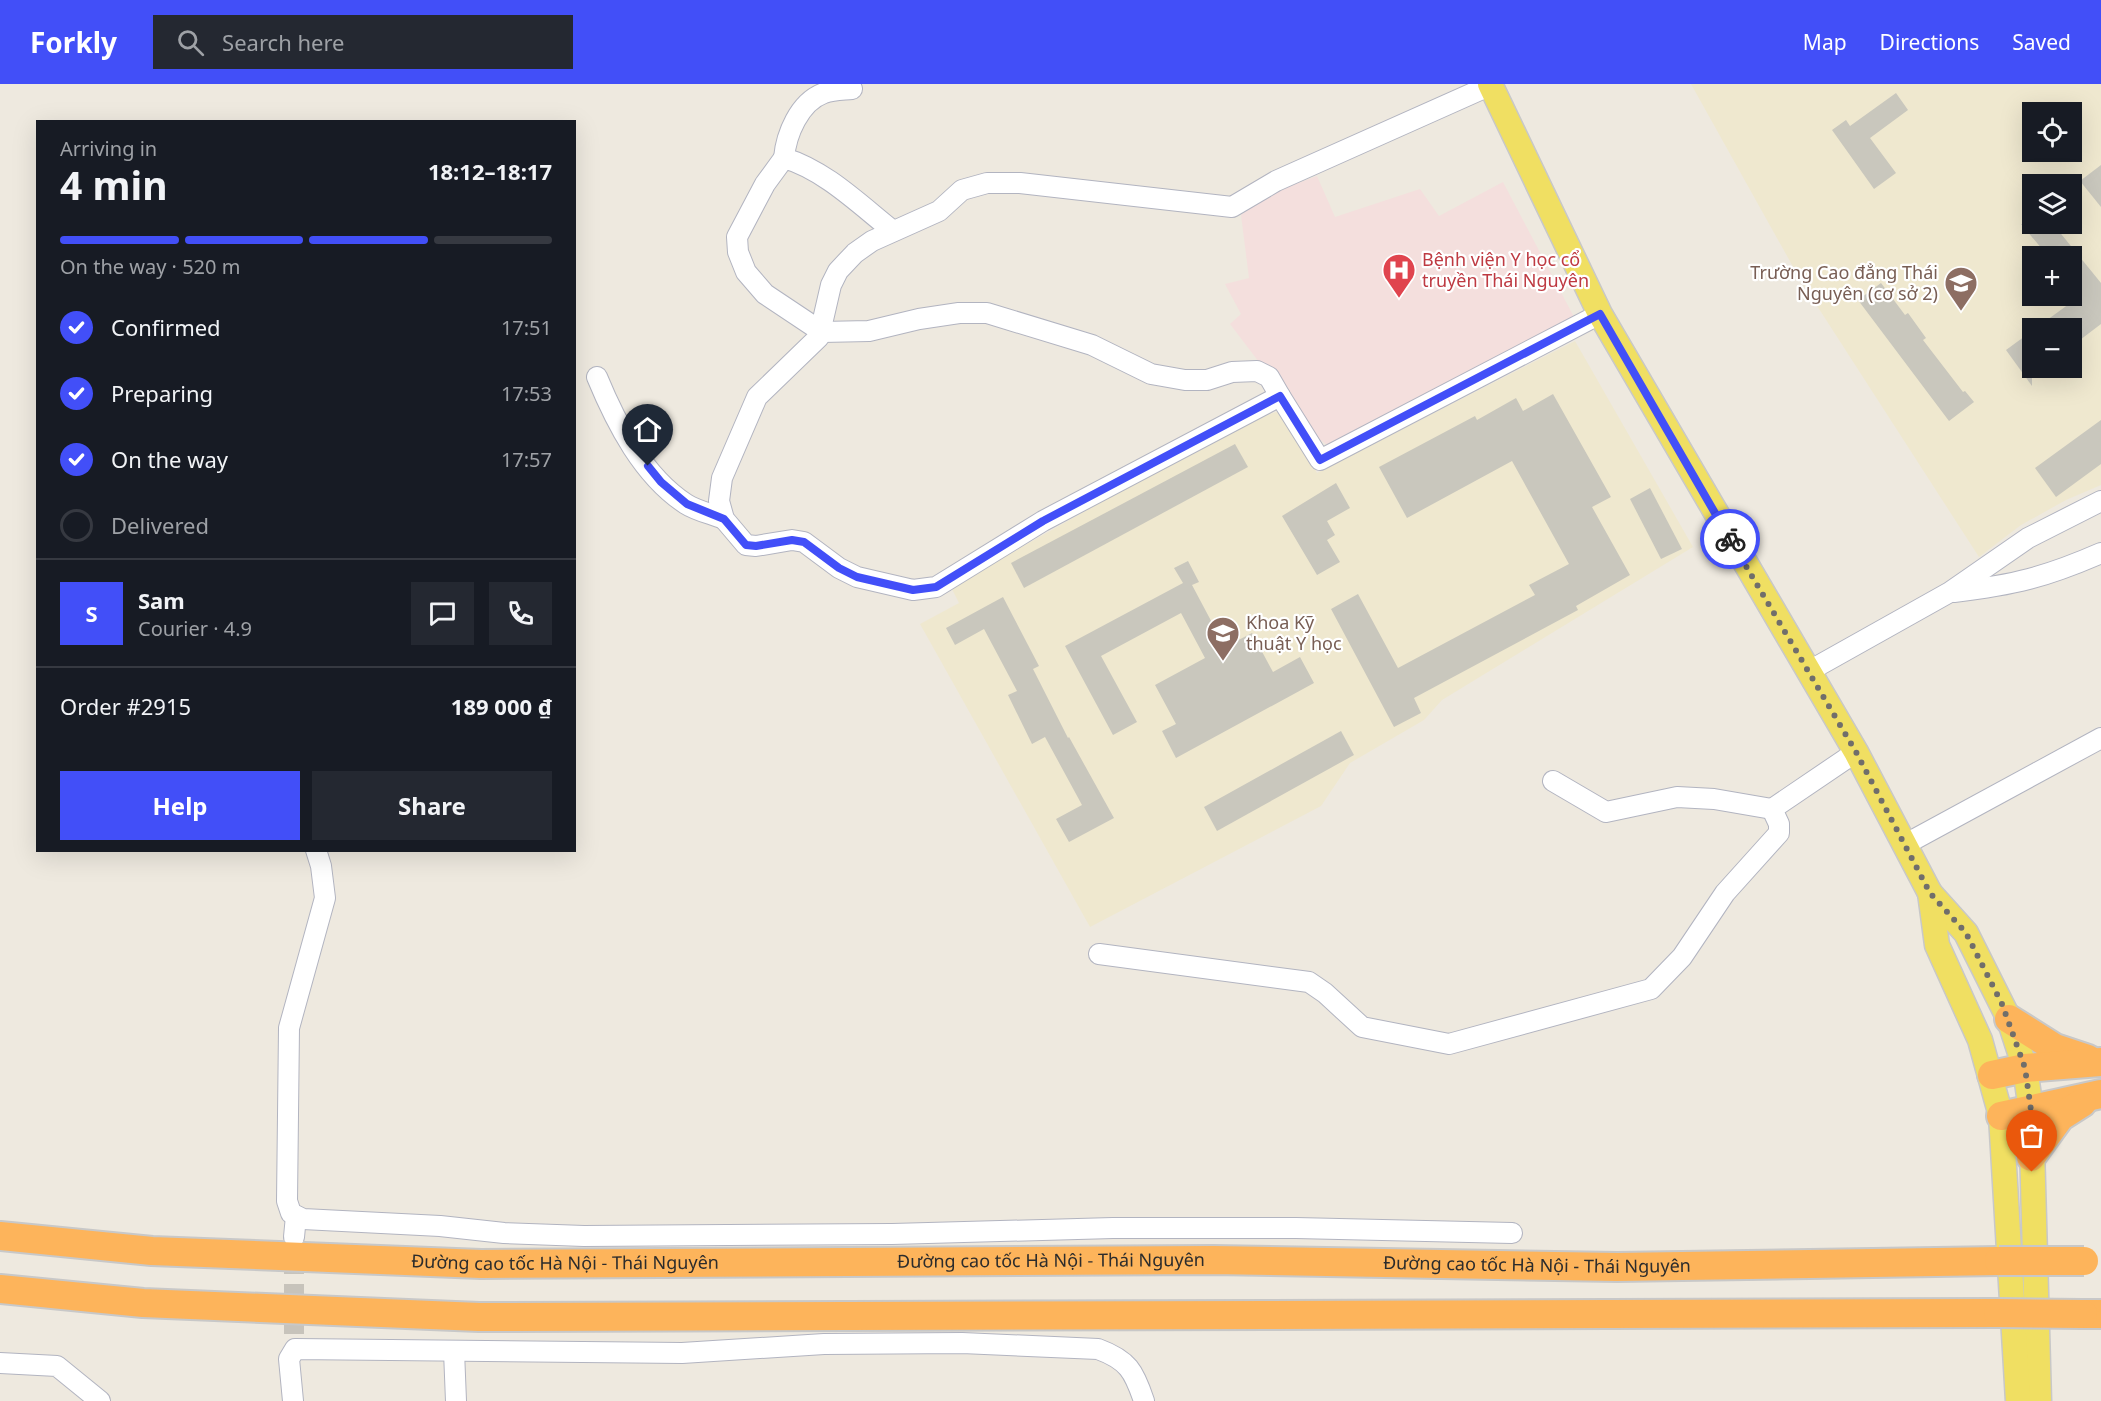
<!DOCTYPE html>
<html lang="en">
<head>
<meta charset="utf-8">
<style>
	:root { --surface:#171b24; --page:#242831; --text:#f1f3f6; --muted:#9ea1a6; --line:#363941; --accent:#424ff8 }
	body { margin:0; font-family:"Noto Sans",sans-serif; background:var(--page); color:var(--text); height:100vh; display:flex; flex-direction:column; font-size:22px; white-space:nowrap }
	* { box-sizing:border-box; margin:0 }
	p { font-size:20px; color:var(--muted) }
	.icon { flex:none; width:33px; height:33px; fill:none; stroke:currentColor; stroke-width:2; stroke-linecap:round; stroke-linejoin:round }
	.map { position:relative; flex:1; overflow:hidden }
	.sheet { position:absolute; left:36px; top:36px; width:540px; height:732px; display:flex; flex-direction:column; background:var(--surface); border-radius:0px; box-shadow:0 6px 24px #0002 }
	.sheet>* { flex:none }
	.controls { position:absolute; left:2022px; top:18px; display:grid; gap:12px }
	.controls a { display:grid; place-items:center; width:60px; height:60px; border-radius:0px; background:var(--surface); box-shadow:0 6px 24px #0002; font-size:30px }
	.pin { position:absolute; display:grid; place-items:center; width:51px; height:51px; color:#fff; margin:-62px -26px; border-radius:50% 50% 50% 0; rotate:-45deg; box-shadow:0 0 6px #0007 }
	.pin .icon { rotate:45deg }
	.courier { position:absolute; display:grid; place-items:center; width:60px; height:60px; margin:-30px; border:4px solid #424ff8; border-radius:50%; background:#fff; color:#222; box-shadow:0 2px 8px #0007 }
	.headline em { font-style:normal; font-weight:700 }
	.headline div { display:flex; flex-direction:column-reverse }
	.headline { display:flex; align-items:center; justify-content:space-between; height:102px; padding:0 24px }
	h1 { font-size:39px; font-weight:700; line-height:45px }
	.bar { display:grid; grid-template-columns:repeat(4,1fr); gap:9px 6px; align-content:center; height:72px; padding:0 24px }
	.bar i { height:8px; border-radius:4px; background:var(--line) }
	.bar .current { background:var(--accent) }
	.bar p { grid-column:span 4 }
	.line { display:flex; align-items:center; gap:15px; padding:0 24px; border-top:2px solid var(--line) }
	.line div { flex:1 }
	.round { display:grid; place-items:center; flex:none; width:63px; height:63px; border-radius:0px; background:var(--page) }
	ol { padding:0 24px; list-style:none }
	li { display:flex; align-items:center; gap:18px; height:66px }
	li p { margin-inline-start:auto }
	li .icon { padding:6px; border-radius:50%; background:var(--accent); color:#fff; stroke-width:4 }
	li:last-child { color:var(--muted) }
	li i { width:33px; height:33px; border:3px solid var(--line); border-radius:50% }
	.button { display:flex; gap:12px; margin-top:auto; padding:12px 24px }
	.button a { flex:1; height:69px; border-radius:0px; background:var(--accent); color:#fff; font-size:24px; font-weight:700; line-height:69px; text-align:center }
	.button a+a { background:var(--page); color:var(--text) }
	header { display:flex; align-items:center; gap:36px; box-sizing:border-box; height:84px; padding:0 30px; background:var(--accent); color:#fff }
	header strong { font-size:28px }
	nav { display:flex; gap:33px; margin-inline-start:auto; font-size:21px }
	.search { width:420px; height:54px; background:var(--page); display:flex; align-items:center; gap:15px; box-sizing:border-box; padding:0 21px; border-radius:0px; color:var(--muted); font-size:22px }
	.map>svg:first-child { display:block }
</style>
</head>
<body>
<header>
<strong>Forkly</strong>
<div class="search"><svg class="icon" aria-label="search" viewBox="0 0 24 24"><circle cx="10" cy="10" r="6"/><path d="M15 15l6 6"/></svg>Search here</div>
<nav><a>Map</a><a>Directions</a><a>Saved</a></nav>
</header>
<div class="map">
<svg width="2101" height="1317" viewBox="0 0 2101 1317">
	<rect width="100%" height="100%" fill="#eee9df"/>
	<g fill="#efe8cf" fill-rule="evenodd">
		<path d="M 1691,0 L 2101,0 L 2101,401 L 2066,416 L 2021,441 L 1979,473 L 1801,197 ZM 2032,28 L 2072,28 L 2072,68 L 2032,68 ZM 2032,100 L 2072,100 L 2072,140 L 2032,140 ZM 2032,172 L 2072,172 L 2072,212 L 2032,212 ZM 2032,244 L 2072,244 L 2072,284 L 2032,284 Z"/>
		<path d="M 1575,257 L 1693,463 L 1442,616 L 1424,636 L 1350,679 L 1321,722 L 1090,843 L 920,540 L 959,519 L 951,503 L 1243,338 L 1280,327 L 1317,389 Z"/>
	</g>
	<path fill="#f4dfdd" d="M 1317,92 L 1335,133 L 1420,105 L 1439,132 L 1503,98 L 1574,233 L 1335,361 L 1326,360 L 1315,352 L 1230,240 L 1241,230 L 1225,200 L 1249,194 L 1241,131 L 1266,111 Z"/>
	<g fill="#c9c7bd">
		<path d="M 1896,9 L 1908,26 L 1870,54 L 1896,89 L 1874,105 L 1832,46 L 1846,36 L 1850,42 Z"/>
		<path d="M 2101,81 L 2101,123 L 2080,97 Z"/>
		<path d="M 2021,140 L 2053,140 L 2101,199 L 2101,240 L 2072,262 L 2072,244 L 2036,244 L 2080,212 L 2072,202 L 2072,172 L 2048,172 Z"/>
		<path d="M 1881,199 L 1905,231 L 1908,229 L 1926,254 L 1923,256 L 1963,308 L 1965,307 L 1974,318 L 1949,337 L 1858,216 Z"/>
		<path d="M 2032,247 L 2032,302 L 2006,266 Z"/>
		<path d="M 1553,310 L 1611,413 L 1592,423 L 1630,491 L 1576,522 L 1578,526 L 1414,614 L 1421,629 L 1394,643 L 1331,525 L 1358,510 L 1398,584 L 1535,511 L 1529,501 L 1569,480 L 1512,377 L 1407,434 L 1379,383 L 1475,332 L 1477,336 L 1516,314 L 1523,327 Z"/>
		<path d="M 2101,336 L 2101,380 L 2056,413 L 2035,384 Z"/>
		<path d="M 1235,360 L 1248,383 L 1024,504 L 1011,479 Z"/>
		<path d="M 1336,399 L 1350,424 L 1327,437 L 1335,451 L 1327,456 L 1340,478 L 1317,491 L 1282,432 Z"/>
		<path d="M 1650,404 L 1682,465 L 1661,475 L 1630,415 Z"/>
		<path d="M 1188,477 L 1199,498 L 1192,501 L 1225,563 L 1252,549 L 1273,588 L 1300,573 L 1314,599 L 1176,674 L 1162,647 L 1176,640 L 1155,601 L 1205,574 L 1181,529 L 1101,572 L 1137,638 L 1113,651 L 1065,562 L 1183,499 L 1174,484 Z"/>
		<path d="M 1003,513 L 1039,582 L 1033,585 L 1068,654 L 1069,653 L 1114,734 L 1069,758 L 1056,735 L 1082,721 L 1045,653 L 1032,660 L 1008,611 L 1017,607 L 984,545 L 955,561 L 946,544 Z"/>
		<path d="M 1341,647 L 1354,671 L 1217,747 L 1204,723 Z"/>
	</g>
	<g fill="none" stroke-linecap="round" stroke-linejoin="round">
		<path stroke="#c7c3bb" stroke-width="20" stroke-dasharray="20 10" stroke-linecap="butt" d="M 294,1250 L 294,1162"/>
		<g stroke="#b2b4c0" stroke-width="22">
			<g id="minor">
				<path d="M 1491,1 L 1276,97 L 1232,123 L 1020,99 L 987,99 L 962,106 L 939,127 L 872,157 L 855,169 L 838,187 L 831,201 L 819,253 L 757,313 L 722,394 L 719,417 L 724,435 L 746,461 L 756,462 L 792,456 L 804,458 L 839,484 L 857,493 L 913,506 L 936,503 L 1043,437 L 1280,312 L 1320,376 L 1600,230"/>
				<path d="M 784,74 C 786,51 799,18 824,9 C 833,6 843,6 852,5"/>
				<path d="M 893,147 C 860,121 825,86 784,74 L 765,100 L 737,153 L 738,168 L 746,188 L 765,210 L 822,248 L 869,247 L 919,235 L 959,229 L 987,229 L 1092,261 L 1151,290 L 1185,296 L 1207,296 L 1232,288 L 1257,287 L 1269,293 L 1280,312"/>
				<path d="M 597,293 C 616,339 643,392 686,420 C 697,427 712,430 724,435"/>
				<path d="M 1954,508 C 2014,501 2046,493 2101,469"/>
				<path d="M 1809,587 L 1950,508 L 2028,454 L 2101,417"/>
				<path d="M 1553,697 L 1606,728 L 1677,713 L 1714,715 L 1772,725"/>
				<path d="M 1904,761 L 2101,654"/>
				<path d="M 316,766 L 321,782 L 325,814 L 289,944 L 287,1117 L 291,1129 L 303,1135 L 440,1142 L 504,1149 L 584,1152 L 892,1150 L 1113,1144 L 1296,1144 L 1512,1149"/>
				<path d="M 1099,870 L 1309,898 L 1325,909 L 1362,943 L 1449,960 L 1651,905 L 1682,873 L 1725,809 L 1779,749 L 1779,740 L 1772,725 L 1856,668"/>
				<path d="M 294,1153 L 296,1132"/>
				<path d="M 454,1267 L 456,1317"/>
				<path d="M 0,1279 L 57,1282 L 100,1317"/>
				<path d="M 293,1317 L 289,1275 L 295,1265 L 682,1269 L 824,1260 L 962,1259 L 1098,1265 C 1128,1276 1134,1287 1144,1317"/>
			</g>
		</g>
		<g stroke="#c8c8c8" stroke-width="27">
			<g id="major">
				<path d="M 1490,0 L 1600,230 L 1856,668 L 1930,809 L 1966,849 L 2009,935 L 2025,984 L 2031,1026 L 2039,1317"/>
				<path d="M 1930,809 L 1937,861 L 1980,956 L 2001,1032 L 2018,1317"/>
			</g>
		</g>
		<g stroke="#c8c8c8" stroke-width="32">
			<g id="highway">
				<path d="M 2009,935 L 2055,964 L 2088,975"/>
				<path d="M 1992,991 L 2025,984 L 2101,978"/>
				<path d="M 2001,1032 L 2101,1010"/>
				<path d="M 2031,1073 L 2060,1033 L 2082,1019"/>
				<path id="s1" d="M 0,1152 L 152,1167 L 481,1180 L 1213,1176 L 1617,1183 L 1999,1177"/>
				<path d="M 0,1205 L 143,1219 L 479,1233 L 1998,1229"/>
				<path d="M 2083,1230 L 2101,1230"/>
			</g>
		</g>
		<use href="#minor" stroke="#fff" stroke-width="20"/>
		<use href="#major" stroke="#f0df62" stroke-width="24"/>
		<use href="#highway" stroke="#fdb45b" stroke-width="28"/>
		<g stroke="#c8c8c8" stroke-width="32" stroke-linecap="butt">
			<g id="highway-bridge">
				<path d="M 1999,1177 L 2084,1177"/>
				<path d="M 1998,1229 L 2083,1230"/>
			</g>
		</g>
		<use href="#highway-bridge" stroke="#fdb45b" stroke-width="28"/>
	</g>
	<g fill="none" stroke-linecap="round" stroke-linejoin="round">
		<path stroke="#706e6b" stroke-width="6" stroke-dasharray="0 10.8" d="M 1730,455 L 1856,668 L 1930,809 L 1966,849 L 2002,920 L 2025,984 L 2031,1026 L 2032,1088"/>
		<path stroke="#424ff8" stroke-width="8" d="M 648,382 L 661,398 L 687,420 L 724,435 L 746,461 L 756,462 L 792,456 L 804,458 L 839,484 L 857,493 L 913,506 L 936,503 L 1043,437 L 1280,312 L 1320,376 L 1600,230 L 1730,455"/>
	</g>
	<defs>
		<g id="hospital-pin" transform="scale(1.725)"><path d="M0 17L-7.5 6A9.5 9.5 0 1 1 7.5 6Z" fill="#e0444e" stroke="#fff"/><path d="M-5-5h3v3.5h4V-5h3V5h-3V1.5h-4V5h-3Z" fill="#fff"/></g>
		<g id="university-pin" transform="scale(1.725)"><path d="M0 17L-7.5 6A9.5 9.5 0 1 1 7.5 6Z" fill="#8d6e63" stroke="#fff"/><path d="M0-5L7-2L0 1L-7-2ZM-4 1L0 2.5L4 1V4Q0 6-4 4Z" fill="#fff"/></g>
	</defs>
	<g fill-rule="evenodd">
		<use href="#hospital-pin" x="1399" y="186"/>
		<use href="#university-pin" x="1961" y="199"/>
		<use href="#university-pin" x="1223" y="549"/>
	</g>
	<g text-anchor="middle" stroke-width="4.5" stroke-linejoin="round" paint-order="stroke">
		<g font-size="18" fill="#be3a42" stroke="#fff" text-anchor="start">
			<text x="1422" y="182">Bệnh viện Y học cổ<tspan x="1422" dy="21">truyền Thái Nguyên</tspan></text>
		</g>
		<g font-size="18" fill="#785e54" stroke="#fff" text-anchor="end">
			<text x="1938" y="195">Trường Cao đẳng Thái<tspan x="1938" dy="21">Nguyên (cơ sở 2)</tspan></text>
			<text x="1246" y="545" text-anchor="start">Khoa Kỹ<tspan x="1246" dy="21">thuật Y học</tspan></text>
		</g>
		<g font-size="18" fill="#2c2c2c" stroke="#fff">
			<text dy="6" stroke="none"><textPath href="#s1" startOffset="1052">Đường cao tốc Hà Nội - Thái Nguyên</textPath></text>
			<text dy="6" stroke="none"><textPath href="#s1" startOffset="566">Đường cao tốc Hà Nội - Thái Nguyên</textPath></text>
			<text dy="6" stroke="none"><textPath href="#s1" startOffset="1538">Đường cao tốc Hà Nội - Thái Nguyên</textPath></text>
		</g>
	</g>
</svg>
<div class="controls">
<a><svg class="icon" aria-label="locate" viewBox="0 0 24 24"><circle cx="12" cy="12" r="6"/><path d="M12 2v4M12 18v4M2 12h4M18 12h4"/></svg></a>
<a><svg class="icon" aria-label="layers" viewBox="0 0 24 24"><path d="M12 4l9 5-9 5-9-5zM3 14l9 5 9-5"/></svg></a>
<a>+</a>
<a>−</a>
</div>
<div class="pin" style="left:2032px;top:1088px;background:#ea580c"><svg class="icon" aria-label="bag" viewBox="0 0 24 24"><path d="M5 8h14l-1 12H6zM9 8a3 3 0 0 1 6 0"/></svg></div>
<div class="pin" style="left:648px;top:382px;background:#1f2937"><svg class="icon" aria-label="home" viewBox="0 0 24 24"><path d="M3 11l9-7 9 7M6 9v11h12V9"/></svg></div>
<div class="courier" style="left:1730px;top:455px"><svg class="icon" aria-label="bike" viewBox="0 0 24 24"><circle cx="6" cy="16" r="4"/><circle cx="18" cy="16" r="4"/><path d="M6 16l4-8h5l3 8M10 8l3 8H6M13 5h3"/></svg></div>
<section class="sheet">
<div class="headline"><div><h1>4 min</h1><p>Arriving in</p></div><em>18:12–18:17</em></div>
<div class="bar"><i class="current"></i><i class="current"></i><i class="current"></i><i></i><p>On the way · 520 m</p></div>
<ol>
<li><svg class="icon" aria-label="check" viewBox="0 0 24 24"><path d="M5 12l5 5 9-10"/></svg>Confirmed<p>17:51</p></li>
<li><svg class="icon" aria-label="check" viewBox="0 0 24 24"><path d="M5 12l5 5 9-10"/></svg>Preparing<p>17:53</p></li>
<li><svg class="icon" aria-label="check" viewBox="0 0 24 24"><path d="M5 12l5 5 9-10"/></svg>On the way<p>17:57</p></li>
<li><i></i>Delivered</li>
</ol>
<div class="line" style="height:108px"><b class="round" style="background:var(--accent);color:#fff">S</b><div><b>Sam</b><p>Courier · 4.9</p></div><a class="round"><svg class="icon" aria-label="chat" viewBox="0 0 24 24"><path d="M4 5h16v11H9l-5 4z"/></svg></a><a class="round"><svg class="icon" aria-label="phone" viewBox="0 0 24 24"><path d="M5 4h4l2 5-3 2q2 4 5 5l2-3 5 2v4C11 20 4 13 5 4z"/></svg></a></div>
<div class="line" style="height:78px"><div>Order #2915</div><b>189 000 ₫</b></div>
<div class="button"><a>Help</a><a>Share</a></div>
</section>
</div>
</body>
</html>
